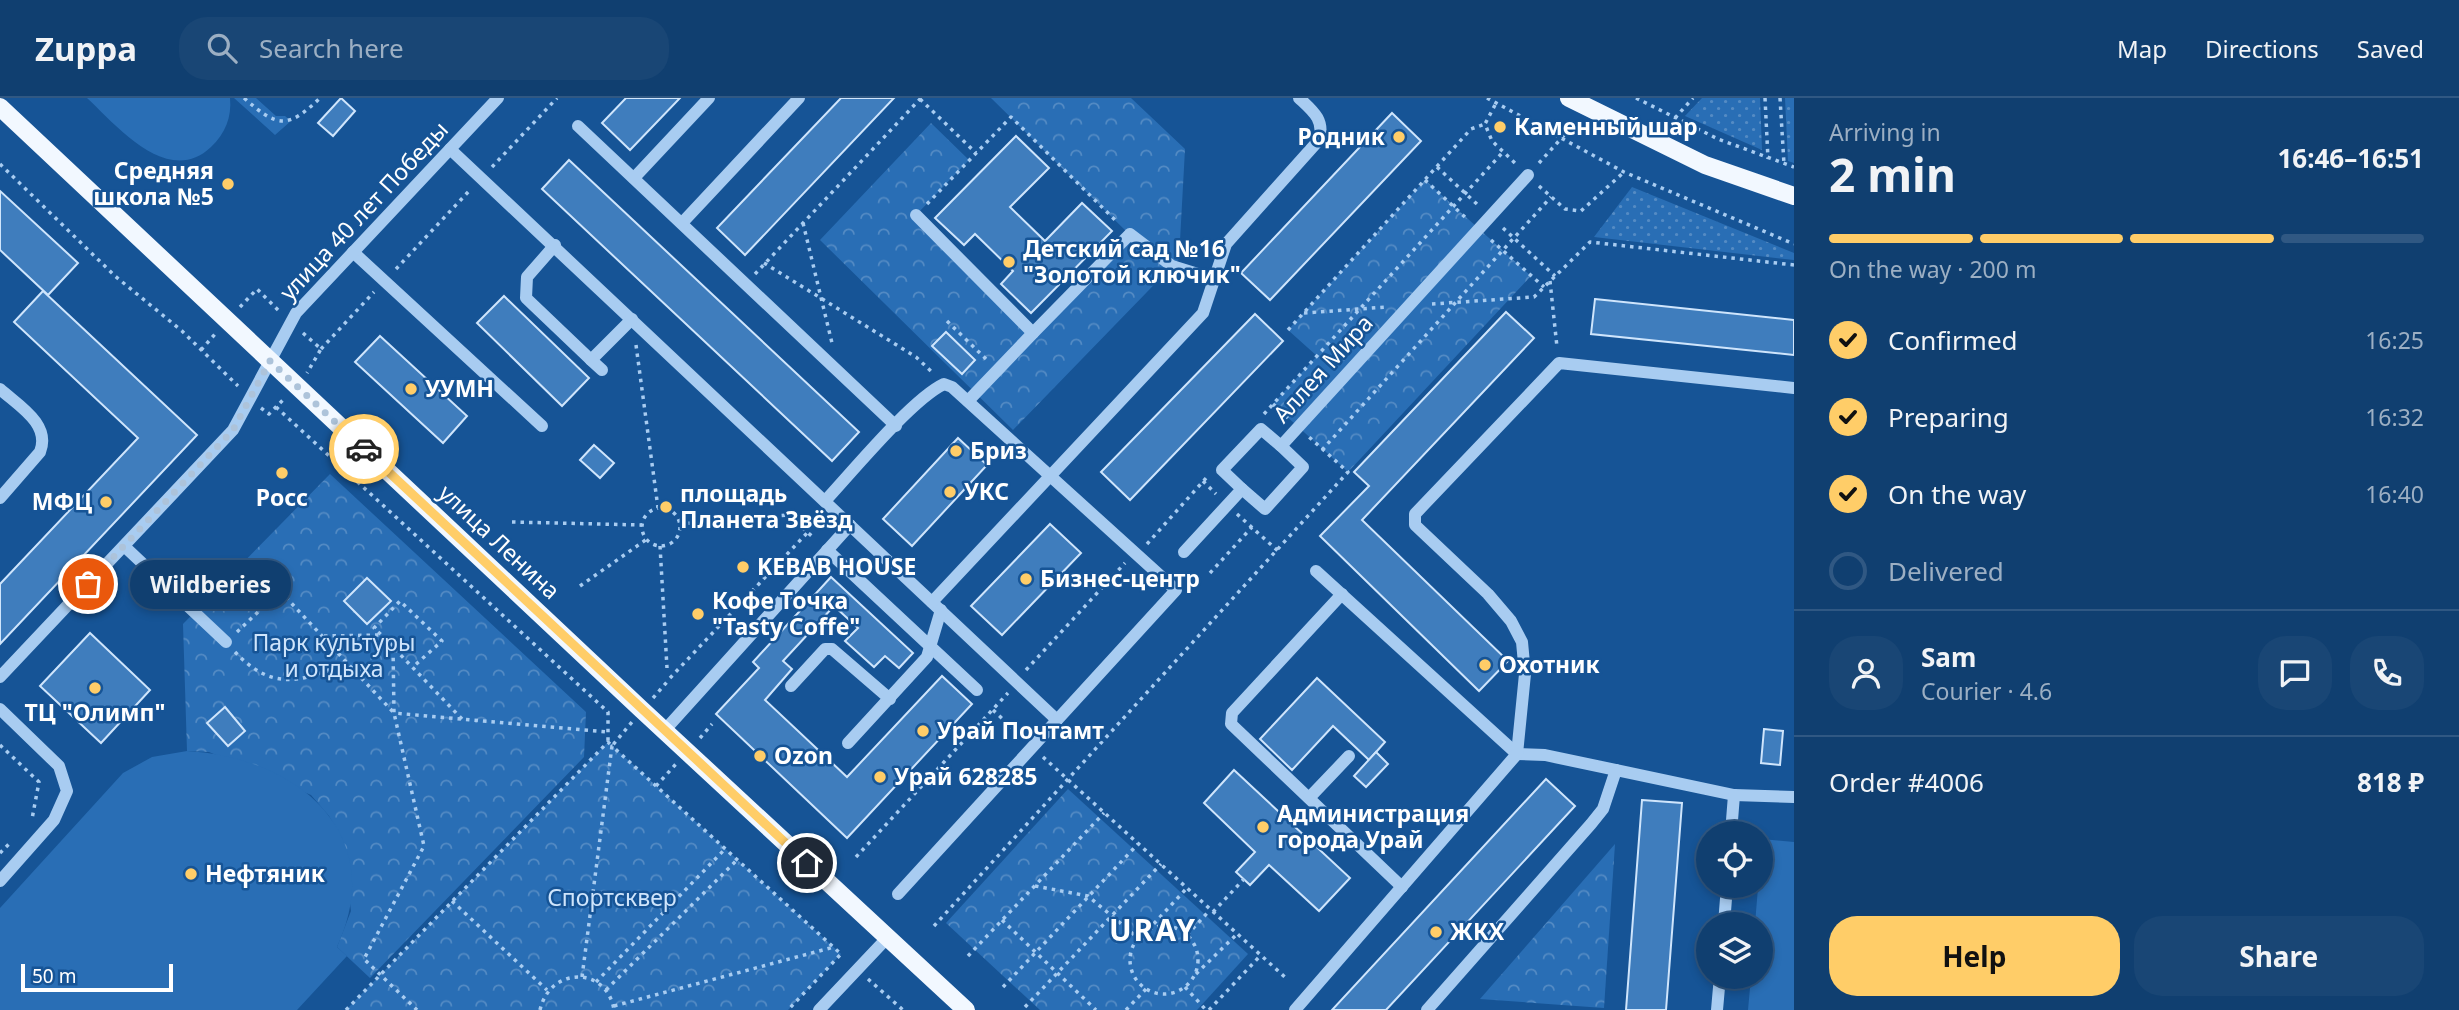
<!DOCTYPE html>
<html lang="en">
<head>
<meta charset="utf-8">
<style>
	:root { --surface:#103f70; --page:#194675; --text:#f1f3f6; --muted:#9cafc3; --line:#305883; --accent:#ffcd68 }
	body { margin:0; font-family:"Noto Sans",sans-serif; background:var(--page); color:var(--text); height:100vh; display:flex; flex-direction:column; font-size:26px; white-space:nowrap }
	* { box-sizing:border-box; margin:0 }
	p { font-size:23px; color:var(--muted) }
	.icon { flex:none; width:38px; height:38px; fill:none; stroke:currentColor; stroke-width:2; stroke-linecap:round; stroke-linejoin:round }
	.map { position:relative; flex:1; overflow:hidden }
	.side { display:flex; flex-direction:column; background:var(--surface); width:665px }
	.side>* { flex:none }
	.tools { position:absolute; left:1696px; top:723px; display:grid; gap:14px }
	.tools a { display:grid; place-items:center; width:77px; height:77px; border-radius:50%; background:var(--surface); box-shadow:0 4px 10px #0003,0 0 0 2px var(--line); font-size:35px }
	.scale { position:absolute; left:21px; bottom:18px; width:152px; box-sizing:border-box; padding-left:7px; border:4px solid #fff; border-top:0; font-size:19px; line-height:24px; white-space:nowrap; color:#fff; -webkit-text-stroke:5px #165496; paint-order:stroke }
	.pin { position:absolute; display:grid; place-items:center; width:60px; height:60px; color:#fff; margin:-30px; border:4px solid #fff; border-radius:50%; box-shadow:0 2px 7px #0007 }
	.courier { position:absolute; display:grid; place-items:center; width:70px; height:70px; margin:-35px; border:5px solid #ffcd68; border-radius:50%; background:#fff; color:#222; box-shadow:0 2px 9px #0007 }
	.bubble { position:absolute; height:49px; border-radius:24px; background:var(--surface); box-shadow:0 4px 10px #0003,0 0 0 2px var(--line); font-size:23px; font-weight:700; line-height:49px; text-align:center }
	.summary em { font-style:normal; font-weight:700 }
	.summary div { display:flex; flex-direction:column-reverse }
	.summary { display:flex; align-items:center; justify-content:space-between; height:119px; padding:0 35px }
	h1 { font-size:46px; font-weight:700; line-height:52px }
	.bar { display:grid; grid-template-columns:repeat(4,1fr); gap:10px 7px; align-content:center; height:84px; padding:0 35px }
	.bar i { height:9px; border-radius:5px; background:var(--line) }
	.bar .on { background:var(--accent) }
	.bar p { grid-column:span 4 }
	.line { display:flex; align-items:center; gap:18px; padding:0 35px; border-top:2px solid var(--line) }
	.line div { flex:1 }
	.round { display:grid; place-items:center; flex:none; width:74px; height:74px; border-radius:28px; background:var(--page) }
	ol { padding:0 35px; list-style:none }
	li { display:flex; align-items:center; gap:21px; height:77px }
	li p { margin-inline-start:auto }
	li .icon { padding:7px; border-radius:50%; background:var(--accent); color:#111; stroke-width:4 }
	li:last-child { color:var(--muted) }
	li i { width:38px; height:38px; border:4px solid var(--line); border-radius:50% }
	.button { display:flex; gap:14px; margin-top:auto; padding:14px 35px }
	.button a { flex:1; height:80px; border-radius:28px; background:var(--accent); color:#111; font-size:28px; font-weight:700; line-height:80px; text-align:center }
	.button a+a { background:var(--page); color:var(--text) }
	header { display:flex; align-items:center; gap:42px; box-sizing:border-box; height:98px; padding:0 35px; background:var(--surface); border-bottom:2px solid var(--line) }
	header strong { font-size:33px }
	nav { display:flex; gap:38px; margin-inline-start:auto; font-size:24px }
	.search { width:490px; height:63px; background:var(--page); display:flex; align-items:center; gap:18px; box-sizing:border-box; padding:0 24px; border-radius:28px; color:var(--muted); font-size:26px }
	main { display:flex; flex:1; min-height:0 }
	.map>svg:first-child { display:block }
</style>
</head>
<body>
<header>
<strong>Zuppa</strong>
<div class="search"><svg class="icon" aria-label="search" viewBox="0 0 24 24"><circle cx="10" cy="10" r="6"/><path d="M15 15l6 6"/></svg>Search here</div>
<nav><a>Map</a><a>Directions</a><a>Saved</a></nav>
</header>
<main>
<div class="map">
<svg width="1794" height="912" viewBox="0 0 1794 912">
	<defs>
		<pattern id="grass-dots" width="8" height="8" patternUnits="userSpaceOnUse" patternTransform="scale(1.75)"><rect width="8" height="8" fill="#296eb5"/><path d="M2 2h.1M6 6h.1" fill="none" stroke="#548bc4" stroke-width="1.8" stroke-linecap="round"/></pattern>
		<pattern id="forest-crowns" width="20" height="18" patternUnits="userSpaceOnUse" patternTransform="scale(1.75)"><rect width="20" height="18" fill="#296eb5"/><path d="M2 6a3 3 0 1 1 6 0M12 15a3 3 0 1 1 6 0" fill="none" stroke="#548bc4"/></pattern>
	</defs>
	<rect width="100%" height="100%" fill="#165496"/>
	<g fill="url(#grass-dots)">
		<path d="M 1702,0 L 1760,0 L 1762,52 L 1685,18 Z"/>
		<path d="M 1785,0 L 1794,0 L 1794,65 L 1788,63 Z"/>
		<path d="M 1632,89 L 1794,155 L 1794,162 L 1594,139 Z"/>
	</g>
	<g fill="url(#forest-crowns)">
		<path d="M 991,0 L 1131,0 L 1185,51 L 1179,161 L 1013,332 L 820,142 L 931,25 L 969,62 L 916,117 L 1033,235 L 1129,136 Z"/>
		<path d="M 1425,82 L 1531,178 L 1348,374 L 1273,306 L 1317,258 L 1288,232 Z"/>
		<path d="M 330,376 L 586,614 L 584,659 L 370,880 L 337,849 L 351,813 L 342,741 L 329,718 L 311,697 L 209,654 L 187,653 L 183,526 Z"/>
		<path d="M 608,644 L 841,856 L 788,912 L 346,912 Z"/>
		<path d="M 1068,691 L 1248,856 L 1197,912 L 1040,912 L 946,825 Z"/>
		<path d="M 1615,746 L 1604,910 L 1480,901 Z"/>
	</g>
	<g fill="#296eb5">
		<path d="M 87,0 L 230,0 C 232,19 225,36 211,49 C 168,90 116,27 87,0 Z"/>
		<path d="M 234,0 L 256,0 L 276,18 L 285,18 L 291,23 L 275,37 Z"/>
		<path d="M 187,653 C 295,659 390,734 337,849 L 347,858 L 297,912 L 0,912 L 0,810 L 123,675 L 152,659 Z"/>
		<path d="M 1762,741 L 1794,744 L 1794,912 L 1748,912 L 1751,879 L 1760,878 L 1760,826 L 1755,826 Z"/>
	</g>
	<g fill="#3f7dbd" stroke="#cfe5fc" stroke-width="2">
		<path d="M 341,0 L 355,13 L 333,38 L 318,25 Z"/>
		<path d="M 626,0 L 680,0 L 630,52 L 602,25 Z"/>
		<path d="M 841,0 L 894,0 L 745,157 L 717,130 Z"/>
		<path d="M 1392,15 L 1421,43 L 1270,202 L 1241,175 Z"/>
		<path d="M 1016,38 L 1049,70 L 1010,109 L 1045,143 L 1082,105 L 1112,133 L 1031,215 L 1001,186 L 1013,173 L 975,136 L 964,147 L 935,120 Z"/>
		<path d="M 569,62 L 859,334 L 832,363 L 542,91 Z"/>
		<path d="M 0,93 L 78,165 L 48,197 L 0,152 Z"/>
		<path d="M 43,193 L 197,337 L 0,546 L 0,486 L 138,340 L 14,224 Z"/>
		<path d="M 504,198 L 589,280 L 562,308 L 477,225 Z"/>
		<path d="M 1595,201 L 1794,222 L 1794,257 L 1591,236 Z"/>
		<path d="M 1506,214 L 1534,240 L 1362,422 L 1508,563 L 1479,593 L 1320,438 L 1369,388 L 1354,374 Z"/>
		<path d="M 1255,216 L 1283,243 L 1130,402 L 1101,374 Z"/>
		<path d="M 946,234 L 975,262 L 962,276 L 932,248 Z"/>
		<path d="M 380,238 L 467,318 L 443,345 L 355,264 Z"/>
		<path d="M 958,340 L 987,367 L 912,448 L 883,421 Z"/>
		<path d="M 594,347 L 614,365 L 600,380 L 580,362 Z"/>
		<path d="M 1050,426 L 1081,455 L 1002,537 L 971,508 Z"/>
		<path d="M 831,479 L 913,555 L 899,570 L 885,558 L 874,569 L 845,543 L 858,530 L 834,508 L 783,563 L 792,571 L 765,602 L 847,679 L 942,578 L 972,606 L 847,740 L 716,616 L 759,570 L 753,564 Z"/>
		<path d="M 367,480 L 391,503 L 367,526 L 344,503 Z"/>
		<path d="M 90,535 L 150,592 L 101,645 L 40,588 Z"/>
		<path d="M 1317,580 L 1385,644 L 1369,662 L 1333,628 L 1292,672 L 1260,641 Z"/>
		<path d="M 225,609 L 245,633 L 228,648 L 207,625 Z"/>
		<path d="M 1764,631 L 1783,633 L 1780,667 L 1761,665 Z"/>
		<path d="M 1376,654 L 1388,666 L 1366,689 L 1354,678 Z"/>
		<path d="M 1234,672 L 1350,780 L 1319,813 L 1269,767 L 1250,787 L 1236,774 L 1255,754 L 1204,705 Z"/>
		<path d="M 1546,681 L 1575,708 L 1386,912 L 1332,912 Z"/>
		<path d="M 1642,702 L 1682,705 L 1666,912 L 1626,912 Z"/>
	</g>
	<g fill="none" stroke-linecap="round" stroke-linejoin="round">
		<g stroke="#a8ccf1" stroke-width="3.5" stroke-dasharray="3.5 5" stroke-linecap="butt">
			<path d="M 244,0 C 277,29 287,32 320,0"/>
			<path d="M 1487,0 L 1624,74 L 1794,146"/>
			<path d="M 1636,0 L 1718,41 L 1794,69"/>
			<path d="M 1765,0 L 1768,61"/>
			<path d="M 1780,0 L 1784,66"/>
			<path d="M 920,1 L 976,55"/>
			<path d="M 1495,7 L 1485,26 L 1492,43 L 1516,66"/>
			<path d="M 1675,20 L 1693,0"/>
			<path d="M 1539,65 L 1576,24"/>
			<path d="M 0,66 L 115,178 L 182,233 L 238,288"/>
			<path d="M 492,69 L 557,0"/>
			<path d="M 1437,69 L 1479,108"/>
			<path d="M 1425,82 L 1467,121"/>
			<path d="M 1539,88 L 1565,111 L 1581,113 L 1624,74"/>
			<path d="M 927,106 L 1011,19 L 1118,125"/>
			<path d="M 803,125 L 832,245"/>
			<path d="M 1503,130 L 1555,178"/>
			<path d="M 1491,142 L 1544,189"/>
			<path d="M 764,165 L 916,259 L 933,275"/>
			<path d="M 396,171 L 470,92"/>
			<path d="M 755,176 L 921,0"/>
			<path d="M 1550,183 L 1557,249"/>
			<path d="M 1432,206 L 1534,199 L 1590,144 L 1794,167"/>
			<path d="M 240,209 L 257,191 L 279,213"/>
			<path d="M 1304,215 L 1386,209"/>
			<path d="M 947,223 L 986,261"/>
			<path d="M 1288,232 L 1471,31 L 1485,26"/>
			<path d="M 303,235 L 321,251 L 307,275"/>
			<path d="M 636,247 L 658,410"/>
			<path d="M 321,251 L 374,194"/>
			<path d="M 201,252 L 216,235"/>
			<path d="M 1273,306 L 1288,320"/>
			<path d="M 276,309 L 608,614 L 608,644"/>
			<path d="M 261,310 L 269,316 L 283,302"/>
			<path d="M 1264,316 L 1503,54"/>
			<path d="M 1322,352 L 1551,99"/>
			<path d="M 1203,383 L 1216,396"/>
			<circle cx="661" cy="429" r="19"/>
			<path d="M 1237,416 L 1278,453"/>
			<path d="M 512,424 L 642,427"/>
			<path d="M 680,426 L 788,417 L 815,441"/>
			<path d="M 1147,446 L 1207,379"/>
			<path d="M 660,448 L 667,570"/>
			<path d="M 1210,475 L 1252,429"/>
			<path d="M 580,488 L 647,441"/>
			<path d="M 237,534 L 280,493 L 394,615 L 424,748 L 364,861 L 417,912"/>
			<path d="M 324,538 L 382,537"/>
			<path d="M 393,548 L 374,530 L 400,503 L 442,543 L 414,568"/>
			<path d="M 235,554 C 272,593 301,585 346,564"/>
			<path d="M 1026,572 L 1125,465"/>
			<path d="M 670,580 L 808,434"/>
			<path d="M 653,600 L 667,584"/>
			<path d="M 993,612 L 1022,639"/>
			<path d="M 462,621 L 393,549 L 394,615 L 608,634"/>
			<path d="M 700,640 L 712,626"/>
			<path d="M 0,647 L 39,684 L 32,721"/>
			<path d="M 1043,659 L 1287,881"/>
			<path d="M 656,688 L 676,666"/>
			<path d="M 0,755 L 10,745"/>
			<path d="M 856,759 L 1008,595"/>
			<path d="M 1035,788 L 1088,798 L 1138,840"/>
			<path d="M 452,803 L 547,892"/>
			<path d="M 1213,814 L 1244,781"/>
			<path d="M 1002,822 L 1096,912"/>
			<path d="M 934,828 L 1348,374 L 1309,339"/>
			<circle cx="1164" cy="862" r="34"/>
			<path d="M 1148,832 L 1187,790"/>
			<path d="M 1187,837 L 1210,812"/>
			<path d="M 968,858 L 1104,715"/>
			<path d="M 1196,876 L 1237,836"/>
			<path d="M 582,879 L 612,648 L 841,856 L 788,912"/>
			<path d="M 868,881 L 903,912"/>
			<path d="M 596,884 L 726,750"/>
			<path d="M 1003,889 L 1138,746"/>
			<path d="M 1185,889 L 1206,912"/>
			<path d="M 606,892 L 737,762"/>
			<path d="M 614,908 L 834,849"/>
			<path d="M 1025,909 L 1161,766"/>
			<path d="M 346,912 L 608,644 L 612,648 L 632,624"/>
			<path d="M 540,912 C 550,868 607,868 614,912"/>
			<path d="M 1126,912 L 1146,891"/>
			<path d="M 1209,912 L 1261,857"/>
		</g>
		<g stroke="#a8ccf1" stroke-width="12">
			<path d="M 578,28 L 896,328"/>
			<path d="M 450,51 L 1057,622"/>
			<path d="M 634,80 L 709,0"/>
			<path d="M 916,117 L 1033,235 L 1130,136 L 1172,168 L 1214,181"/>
			<path d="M 682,125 L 799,0"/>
			<path d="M 555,147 L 527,179 L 526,200 L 591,262 L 632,221"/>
			<path d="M 353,154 L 542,328"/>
			<path d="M 591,262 L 602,272"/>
			<path d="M 0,291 C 19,308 51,326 40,354 L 0,400"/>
			<path d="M 968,303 L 1033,235"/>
			<path d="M 1242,391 L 1265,411 L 1303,369 L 1281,348"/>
			<path d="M 825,403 C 852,374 912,301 944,286 L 952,289 L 1176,492 L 898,796"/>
			<path d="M 124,448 L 226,544"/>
			<path d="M 827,452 L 977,592"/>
			<path d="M 1184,454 L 1242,391 L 1222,372 L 1261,331 L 1281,348 L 1528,77"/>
			<path d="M 1316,473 L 1517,656 L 1545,657 L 1734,697 L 1794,699"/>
			<path d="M 1342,496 L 1232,615 L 1231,626 L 1402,789"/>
			<path d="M 932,504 L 1203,215 L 1226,146 L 1319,42 C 1325,22 1313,13 1299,0"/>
			<path d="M 0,579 L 233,332 L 296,215 L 498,0"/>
			<path d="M 791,588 L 825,551 L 832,551 L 890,601"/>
			<path d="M 0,611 L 59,668 L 67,693 L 54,722 L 0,783"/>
			<path d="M 664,633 L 850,427"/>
			<path d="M 848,645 L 927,559 L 941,512"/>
			<path d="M 1309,700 L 1349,658"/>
			<path d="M 1731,735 L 1734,697"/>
			<path d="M 1724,826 L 1727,788"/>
			<path d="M 819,912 L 888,839"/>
			<path d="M 1295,912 L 1517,656 L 1525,576 L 1522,544 L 1511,523 L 1488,496 L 1415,427 L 1415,416 L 1559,265 L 1794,290"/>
			<path d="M 1427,912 L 1591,726 L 1603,711 L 1616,672"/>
			<path d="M 1717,912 L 1720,878"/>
		</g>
		<g stroke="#f2f8ff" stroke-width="18">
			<path d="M 1569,0 L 1705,67 L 1794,98"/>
			<path d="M 0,9 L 642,612 L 966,912"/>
		</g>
	</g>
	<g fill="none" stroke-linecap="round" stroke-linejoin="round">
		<path stroke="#adc3da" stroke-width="7" stroke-dasharray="0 12.6" d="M 88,486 L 233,332 L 270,263 L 364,351"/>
		<path stroke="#ffcd68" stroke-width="9" d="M 364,351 L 807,765"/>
	</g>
	<g fill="#ffcd68" stroke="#165496" stroke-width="2.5">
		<circle cx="1500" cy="29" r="7"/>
		<circle cx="1399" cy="39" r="7"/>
		<circle cx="228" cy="86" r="7"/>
		<circle cx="1009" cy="164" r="7"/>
		<circle cx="411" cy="291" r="7"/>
		<circle cx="956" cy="353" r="7"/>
		<circle cx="282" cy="375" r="7"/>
		<circle cx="950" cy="394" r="7"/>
		<circle cx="106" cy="404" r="7"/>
		<circle cx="666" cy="409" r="7"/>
		<circle cx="743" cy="469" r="7"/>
		<circle cx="1026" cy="481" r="7"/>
		<circle cx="698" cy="516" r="7"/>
		<circle cx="1485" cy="567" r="7"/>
		<circle cx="95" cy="590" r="7"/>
		<circle cx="923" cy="633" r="7"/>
		<circle cx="760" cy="658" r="7"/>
		<circle cx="880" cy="679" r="7"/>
		<circle cx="1263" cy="729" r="7"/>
		<circle cx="191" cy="776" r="7"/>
		<circle cx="1436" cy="834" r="7"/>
	</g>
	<g text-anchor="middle" stroke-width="5" stroke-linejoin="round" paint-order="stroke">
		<g font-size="23" font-weight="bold" fill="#fff" stroke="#165496" text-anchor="start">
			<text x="1514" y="37">Каменный шар</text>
			<text x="1385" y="47" text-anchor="end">Родник</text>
			<text x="214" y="81" text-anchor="end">Средняя<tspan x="214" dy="26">школа №5</tspan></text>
			<text x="1023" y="159">Детский сад №16<tspan x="1023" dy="26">"Золотой ключик"</tspan></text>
			<text x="425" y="299">УУМН</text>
			<text x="970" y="361">Бриз</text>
			<text x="964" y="402">УКС</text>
			<text x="680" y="404">площадь<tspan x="680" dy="26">Планета Звёзд</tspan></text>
			<text x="282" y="408" text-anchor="middle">Росс</text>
			<text x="92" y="412" text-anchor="end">МФЦ</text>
			<text x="757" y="477">KEBAB HOUSE</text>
			<text x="1040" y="489">Бизнес-центр</text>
			<text x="712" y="511">Кофе Точка<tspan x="712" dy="26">"Tasty Coffe"</tspan></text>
			<text x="1499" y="575">Охотник</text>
			<text x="95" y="623" text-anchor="middle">ТЦ "Олимп"</text>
			<text x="937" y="641">Урай Почтамт</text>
			<text x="774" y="666">Ozon</text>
			<text x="894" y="687">Урай 628285</text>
			<text x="1277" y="724">Администрация<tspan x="1277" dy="26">города Урай</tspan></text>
			<text x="205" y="784">Нефтяник</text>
			<text x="1450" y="842">ЖКХ</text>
		</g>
		<g font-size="23" fill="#fff" stroke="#165496">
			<text transform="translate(364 113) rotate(-47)" y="8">улица 40 лет Победы</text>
			<text transform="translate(1323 271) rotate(-48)" y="8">Аллея Мира</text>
			<text transform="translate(499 444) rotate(43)" y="8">улица Ленина</text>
		</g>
		<g font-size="23" fill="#cfe5fc" stroke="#165496">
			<text x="334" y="553">Парк культуры<tspan x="334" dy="26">и отдыха</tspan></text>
			<text x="612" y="808">Спортсквер</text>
		</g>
		<g font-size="30" font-weight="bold" letter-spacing="2" fill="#fff" stroke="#165496">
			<text x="1153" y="843">URAY</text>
		</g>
	</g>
</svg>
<div class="tools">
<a><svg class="icon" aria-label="locate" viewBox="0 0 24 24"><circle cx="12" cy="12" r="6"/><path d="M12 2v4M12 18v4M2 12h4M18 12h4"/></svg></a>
<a><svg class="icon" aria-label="layers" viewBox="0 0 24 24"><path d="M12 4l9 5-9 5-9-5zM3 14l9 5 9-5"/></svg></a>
</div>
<div class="scale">50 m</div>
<div class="pin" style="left:88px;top:486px;background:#ea580c"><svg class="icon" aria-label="bag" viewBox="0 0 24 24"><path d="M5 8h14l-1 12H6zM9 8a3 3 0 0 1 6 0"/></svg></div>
<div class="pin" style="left:807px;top:765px;background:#1f2937"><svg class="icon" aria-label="home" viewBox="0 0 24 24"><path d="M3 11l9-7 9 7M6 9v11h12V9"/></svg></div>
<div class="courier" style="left:364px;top:351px"><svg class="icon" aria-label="car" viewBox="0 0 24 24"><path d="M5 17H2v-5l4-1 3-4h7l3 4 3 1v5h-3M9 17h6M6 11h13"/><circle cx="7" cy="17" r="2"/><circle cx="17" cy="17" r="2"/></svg></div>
<div class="bubble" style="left:130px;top:462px;width:161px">Wildberies</div>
</div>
<section class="side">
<div class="summary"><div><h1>2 min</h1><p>Arriving in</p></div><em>16:46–16:51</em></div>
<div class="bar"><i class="on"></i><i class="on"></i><i class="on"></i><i></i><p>On the way · 200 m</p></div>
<ol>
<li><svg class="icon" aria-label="check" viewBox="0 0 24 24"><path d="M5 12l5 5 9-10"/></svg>Confirmed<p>16:25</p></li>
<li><svg class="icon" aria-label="check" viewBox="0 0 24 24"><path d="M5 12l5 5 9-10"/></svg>Preparing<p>16:32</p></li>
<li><svg class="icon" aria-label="check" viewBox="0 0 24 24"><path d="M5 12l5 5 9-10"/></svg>On the way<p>16:40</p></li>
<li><i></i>Delivered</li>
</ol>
<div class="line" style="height:126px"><a class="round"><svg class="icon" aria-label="person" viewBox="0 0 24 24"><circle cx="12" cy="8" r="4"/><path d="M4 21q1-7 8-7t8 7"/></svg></a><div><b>Sam</b><p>Courier · 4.6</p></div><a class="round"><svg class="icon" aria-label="chat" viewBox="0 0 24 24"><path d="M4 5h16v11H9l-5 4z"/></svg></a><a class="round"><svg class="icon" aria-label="phone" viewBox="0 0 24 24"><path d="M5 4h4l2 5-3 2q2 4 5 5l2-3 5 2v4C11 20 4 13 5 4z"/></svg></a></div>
<div class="line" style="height:91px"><div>Order #4006</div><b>818 ₽</b></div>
<div class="button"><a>Help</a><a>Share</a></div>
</section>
</main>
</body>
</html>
